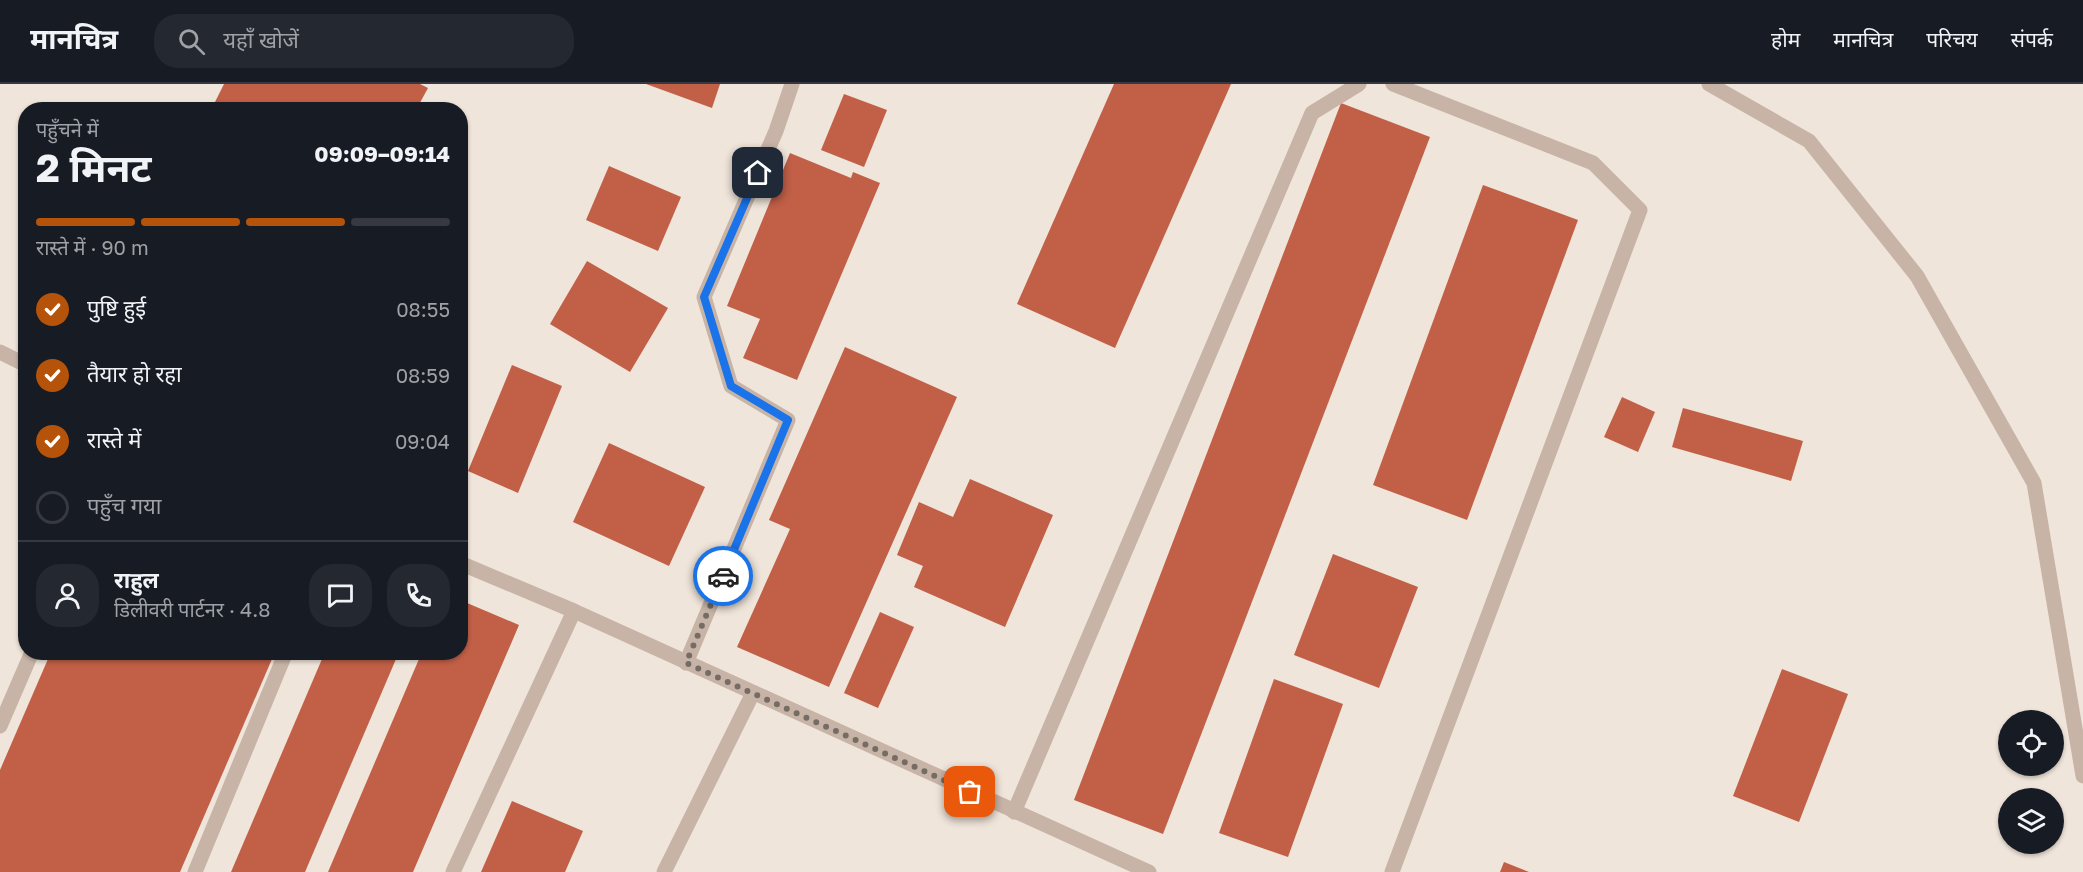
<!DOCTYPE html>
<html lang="hi">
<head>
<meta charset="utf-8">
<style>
	:root { --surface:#171b24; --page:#242831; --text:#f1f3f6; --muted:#9ea1a6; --line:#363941; --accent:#b45309 }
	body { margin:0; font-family:"Golos Text","Noto Sans Devanagari",sans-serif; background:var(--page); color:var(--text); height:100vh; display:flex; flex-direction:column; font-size:22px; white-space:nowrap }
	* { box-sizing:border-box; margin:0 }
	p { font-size:20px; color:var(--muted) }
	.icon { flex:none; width:33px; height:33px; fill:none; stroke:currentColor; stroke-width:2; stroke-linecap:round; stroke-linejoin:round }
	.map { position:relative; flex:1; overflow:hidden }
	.sheet { position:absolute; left:18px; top:18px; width:450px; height:558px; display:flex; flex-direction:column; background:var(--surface); border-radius:24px; box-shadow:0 2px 4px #0004 }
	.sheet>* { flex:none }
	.buttons { position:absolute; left:1998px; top:626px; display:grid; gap:12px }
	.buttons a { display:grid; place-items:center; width:66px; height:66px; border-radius:50%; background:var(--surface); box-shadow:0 2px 4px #0004; font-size:30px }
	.pin { position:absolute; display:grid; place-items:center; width:51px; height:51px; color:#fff; margin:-26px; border-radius:12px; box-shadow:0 3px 9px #0006 }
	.courier { position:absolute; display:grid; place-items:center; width:60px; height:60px; margin:-30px; border:4px solid #1a73e8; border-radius:50%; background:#fff; color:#222; box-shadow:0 2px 8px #0007 }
	.overview em { font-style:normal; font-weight:700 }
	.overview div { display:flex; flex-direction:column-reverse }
	.overview { display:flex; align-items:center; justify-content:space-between; height:102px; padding:0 18px }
	h1 { font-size:39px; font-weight:700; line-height:45px }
	.bar { display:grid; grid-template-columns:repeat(4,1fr); gap:9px 6px; align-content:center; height:72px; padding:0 18px }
	.bar i { height:8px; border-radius:4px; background:var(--line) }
	.bar .active { background:var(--accent) }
	.bar p { grid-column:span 4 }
	.line { display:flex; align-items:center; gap:15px; padding:0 18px; border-top:2px solid var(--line) }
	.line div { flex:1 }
	.round { display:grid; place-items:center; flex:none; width:63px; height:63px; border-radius:24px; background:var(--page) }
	ol { padding:0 18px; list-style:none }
	li { display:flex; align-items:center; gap:18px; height:66px }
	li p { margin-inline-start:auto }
	li .icon { padding:6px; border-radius:50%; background:var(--accent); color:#fff; stroke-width:4 }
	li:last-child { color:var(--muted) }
	li i { width:33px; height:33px; border:3px solid var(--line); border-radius:50% }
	header { display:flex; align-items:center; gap:36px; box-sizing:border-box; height:84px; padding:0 30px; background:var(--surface); border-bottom:2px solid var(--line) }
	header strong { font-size:28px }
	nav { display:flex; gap:33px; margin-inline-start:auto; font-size:21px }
	.search { width:420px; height:54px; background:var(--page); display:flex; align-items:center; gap:15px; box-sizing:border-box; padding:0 21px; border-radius:24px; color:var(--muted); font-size:22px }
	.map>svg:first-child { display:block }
</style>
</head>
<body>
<header>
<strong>मानचित्र</strong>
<div class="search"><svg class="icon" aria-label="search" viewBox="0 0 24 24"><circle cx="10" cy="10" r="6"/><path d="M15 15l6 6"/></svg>यहाँ खोजें</div>
<nav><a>होम</a><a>मानचित्र</a><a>परिचय</a><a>संपर्क</a></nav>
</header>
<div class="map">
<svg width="2083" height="788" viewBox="0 0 2083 788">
	<rect width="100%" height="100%" fill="#f0e5da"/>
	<g fill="#c15f47">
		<path d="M 224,0 L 420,0 L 428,4 L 416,26 L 211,26 Z"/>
		<path d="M 646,0 L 720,0 L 712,24 Z"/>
		<path d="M 1114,0 L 1231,0 L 1115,264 L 1017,220 Z"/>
		<path d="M 844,10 L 887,26 L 864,83 L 821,66 Z"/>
		<path d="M 1341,19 L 1430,53 L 1163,750 L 1074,716 Z"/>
		<path d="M 790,69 L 851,94 L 853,88 L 880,99 L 797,296 L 743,274 L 760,235 L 727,222 Z"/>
		<path d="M 609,82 L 681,113 L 658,167 L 586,136 Z"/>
		<path d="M 1483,101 L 1578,136 L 1467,436 L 1373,401 Z"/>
		<path d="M 587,177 L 668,224 L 630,288 L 550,240 Z"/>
		<path d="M 845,263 L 957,313 L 829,603 L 737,563 L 790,445 L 769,436 Z"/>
		<path d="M 512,281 L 562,302 L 518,409 L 468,387 Z"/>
		<path d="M 1622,313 L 1655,328 L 1638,368 L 1604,353 Z"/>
		<path d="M 1683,324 L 1803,357 L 1791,397 L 1672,363 Z"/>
		<path d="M 609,359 L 705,403 L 669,482 L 573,438 Z"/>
		<path d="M 970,395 L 1053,431 L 1005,543 L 914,503 L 923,482 L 897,471 L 919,418 L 953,433 Z"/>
		<path d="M 1333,470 L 1418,503 L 1379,604 L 1294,571 Z"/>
		<path d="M 460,516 L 519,541 L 413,788 L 328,788 L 422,568 L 460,568 Z"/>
		<path d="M 880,528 L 914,543 L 878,624 L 844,609 Z"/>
		<path d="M 51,568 L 275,568 L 180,788 L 0,788 L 0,686 Z"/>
		<path d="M 325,568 L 399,568 L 305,788 L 231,788 Z"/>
		<path d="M 1782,585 L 1848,610 L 1799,738 L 1733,712 Z"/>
		<path d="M 1274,595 L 1343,620 L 1288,773 L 1219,749 Z"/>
		<path d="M 512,717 L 583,747 L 565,788 L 481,788 Z"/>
		<path d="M 1504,778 L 1529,788 L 1500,788 Z"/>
	</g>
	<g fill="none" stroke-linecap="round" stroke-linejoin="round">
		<g stroke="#c8b4a7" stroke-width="15">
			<path d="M 1709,0 L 1809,57 L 1917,192 L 2034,399 L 2083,692"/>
			<path d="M 0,268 L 26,281"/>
			<path d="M 460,479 L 574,527 L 1149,788"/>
			<path d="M 686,579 L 788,336 L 731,302 L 704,213 L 776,47 L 792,0"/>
			<path d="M 0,642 L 32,568"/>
			<path d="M 1014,728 L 1312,29 L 1359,0"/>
			<path d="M 195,788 L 286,568"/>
			<path d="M 453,788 L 574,527"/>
			<path d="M 664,788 L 753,609"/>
			<path d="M 1392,788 L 1640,126 L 1593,79 L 1393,0"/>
		</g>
	</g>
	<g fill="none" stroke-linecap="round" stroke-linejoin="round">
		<path stroke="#766c66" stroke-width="6" stroke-dasharray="0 10.8" d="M 723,492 L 686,579 L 970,708"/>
		<path stroke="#1a73e8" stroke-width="8" d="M 723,492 L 788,336 L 731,302 L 704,213 L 758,89"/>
	</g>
</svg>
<div class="buttons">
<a><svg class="icon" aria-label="locate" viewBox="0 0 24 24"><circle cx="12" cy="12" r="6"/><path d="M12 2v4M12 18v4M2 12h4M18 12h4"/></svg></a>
<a><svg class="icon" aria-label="layers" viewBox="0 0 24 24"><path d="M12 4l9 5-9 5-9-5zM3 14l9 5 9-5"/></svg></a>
</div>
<div class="pin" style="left:970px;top:708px;background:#ea580c"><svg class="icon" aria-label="bag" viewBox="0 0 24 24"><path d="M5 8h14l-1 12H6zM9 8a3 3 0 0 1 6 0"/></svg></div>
<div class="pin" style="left:758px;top:89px;background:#1f2937"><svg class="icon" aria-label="home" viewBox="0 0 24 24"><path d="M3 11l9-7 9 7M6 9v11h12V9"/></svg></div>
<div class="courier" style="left:723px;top:492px"><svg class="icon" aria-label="car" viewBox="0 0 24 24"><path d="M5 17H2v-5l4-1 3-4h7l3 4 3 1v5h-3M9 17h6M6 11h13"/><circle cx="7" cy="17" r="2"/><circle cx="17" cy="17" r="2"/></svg></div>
<section class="sheet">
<div class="overview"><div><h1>2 मिनट</h1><p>पहुँचने में</p></div><em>09:09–09:14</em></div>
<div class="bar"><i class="active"></i><i class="active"></i><i class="active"></i><i></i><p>रास्ते में · 90 m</p></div>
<ol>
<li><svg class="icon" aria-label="check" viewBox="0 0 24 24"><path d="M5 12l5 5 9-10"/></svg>पुष्टि हुई<p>08:55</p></li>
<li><svg class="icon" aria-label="check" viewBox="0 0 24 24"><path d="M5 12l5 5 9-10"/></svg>तैयार हो रहा<p>08:59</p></li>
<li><svg class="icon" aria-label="check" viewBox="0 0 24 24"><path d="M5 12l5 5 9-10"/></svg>रास्ते में<p>09:04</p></li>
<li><i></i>पहुँच गया</li>
</ol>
<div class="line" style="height:108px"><a class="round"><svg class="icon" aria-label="person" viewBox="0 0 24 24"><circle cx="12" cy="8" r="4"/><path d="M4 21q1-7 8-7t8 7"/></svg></a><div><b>राहुल</b><p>डिलीवरी पार्टनर · 4.8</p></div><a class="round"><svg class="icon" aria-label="chat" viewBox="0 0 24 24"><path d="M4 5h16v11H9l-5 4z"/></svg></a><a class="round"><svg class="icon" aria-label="phone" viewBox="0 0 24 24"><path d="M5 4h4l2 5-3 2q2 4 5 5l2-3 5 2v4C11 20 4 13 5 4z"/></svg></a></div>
</section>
</div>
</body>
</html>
